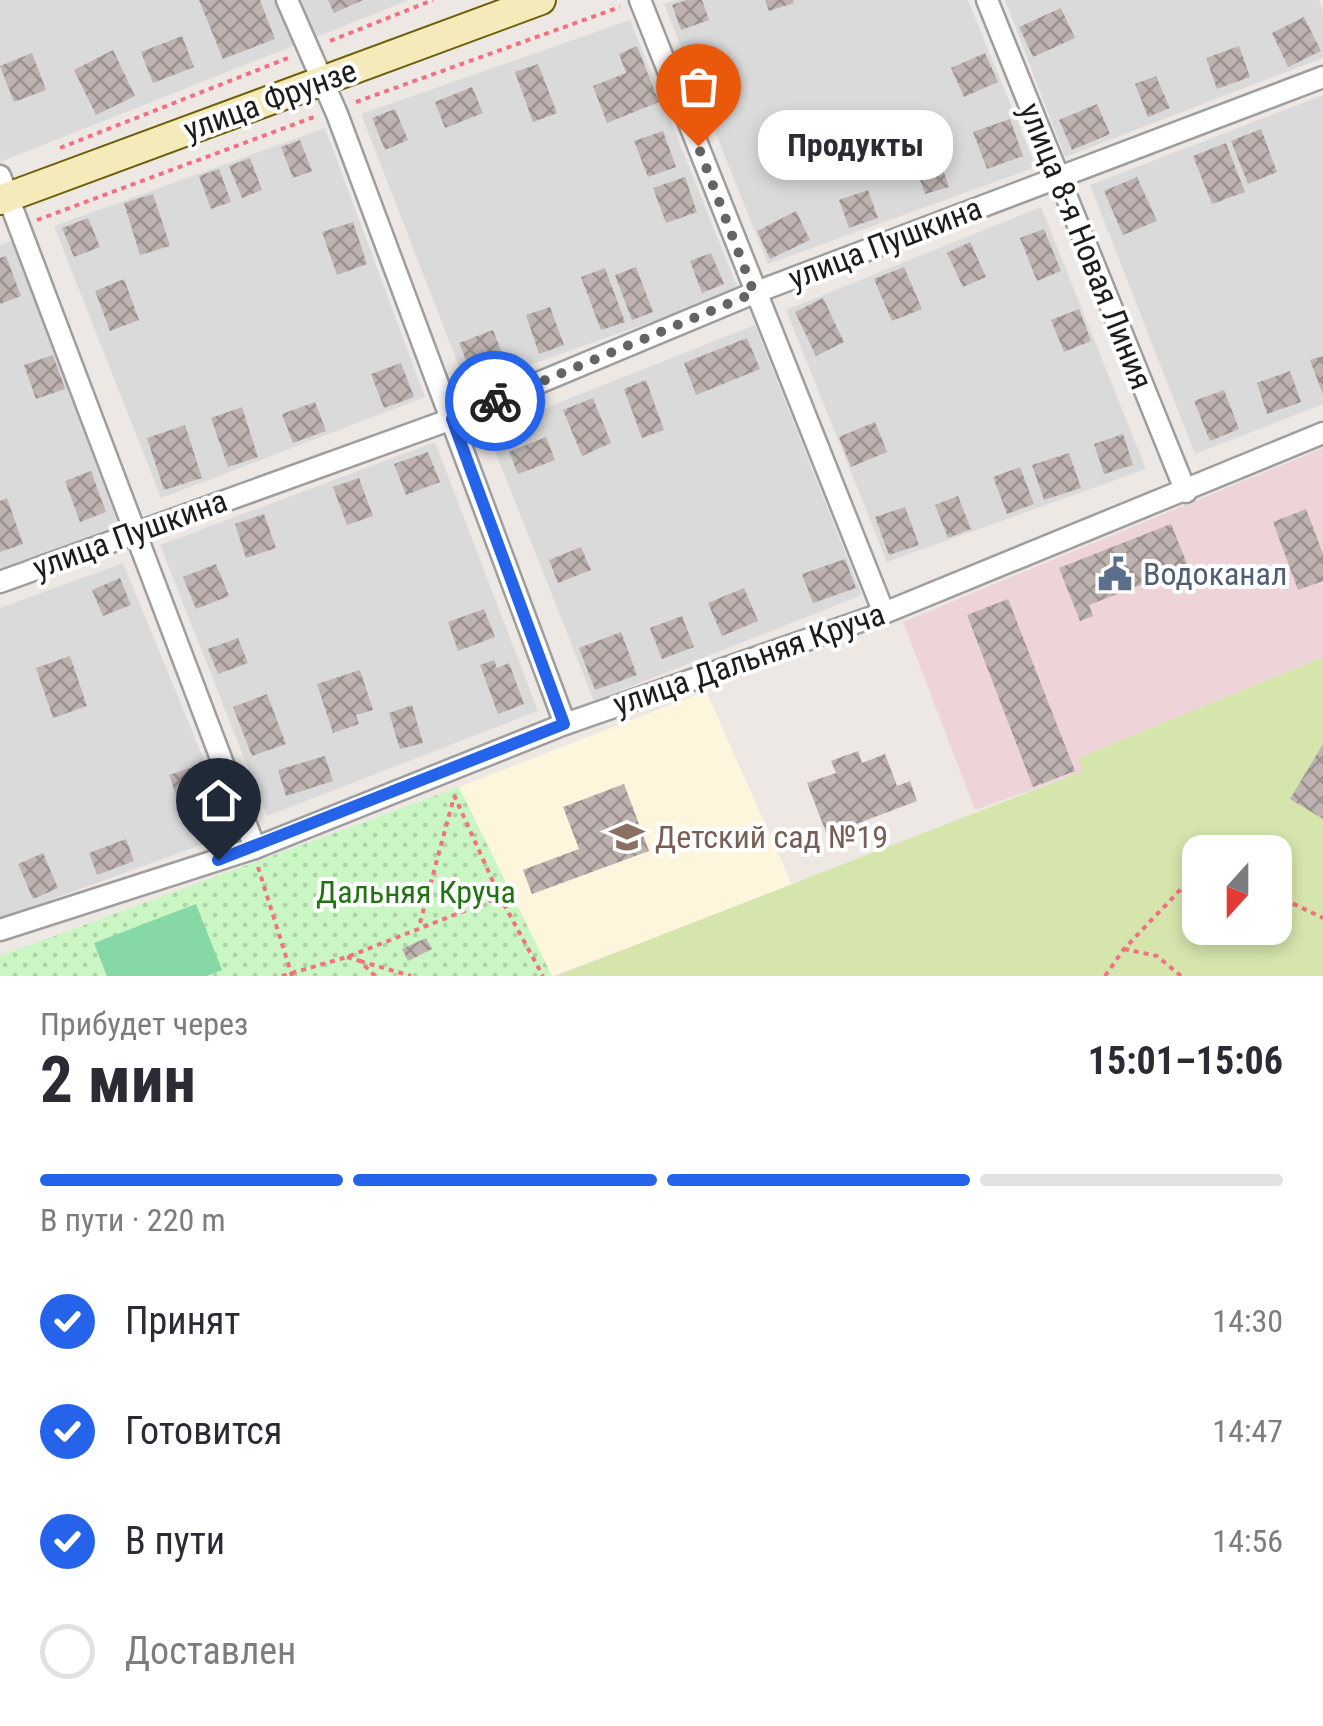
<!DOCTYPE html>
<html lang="ru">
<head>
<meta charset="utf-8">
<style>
	:root { --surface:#fff; --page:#f2f2f3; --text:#2b2b33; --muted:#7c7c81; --line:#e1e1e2; --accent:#2563eb }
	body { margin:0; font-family:"Roboto Condensed",sans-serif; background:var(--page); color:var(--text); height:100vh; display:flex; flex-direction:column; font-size:38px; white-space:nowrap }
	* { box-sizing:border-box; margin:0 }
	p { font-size:32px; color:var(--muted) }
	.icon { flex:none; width:55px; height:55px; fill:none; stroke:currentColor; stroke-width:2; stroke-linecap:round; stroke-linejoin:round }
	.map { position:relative; height:976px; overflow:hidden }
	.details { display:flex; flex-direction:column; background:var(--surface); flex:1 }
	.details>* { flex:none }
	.needle { width:65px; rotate:201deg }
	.buttons { position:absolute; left:1182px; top:835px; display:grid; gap:20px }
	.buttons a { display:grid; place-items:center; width:110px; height:110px; border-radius:20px; background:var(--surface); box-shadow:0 5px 15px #0003; font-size:50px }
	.pin { position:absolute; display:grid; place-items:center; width:85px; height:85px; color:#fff; margin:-102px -42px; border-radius:50% 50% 50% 0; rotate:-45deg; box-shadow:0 0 10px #0007 }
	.pin .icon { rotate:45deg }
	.courier { position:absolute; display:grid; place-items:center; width:100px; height:100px; margin:-50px; border:8px solid #2563eb; border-radius:50%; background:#fff; color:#222; box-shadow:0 2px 12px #0007 }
	.bubble { position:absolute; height:70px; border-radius:30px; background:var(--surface); box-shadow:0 5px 15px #0003; font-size:32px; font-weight:700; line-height:70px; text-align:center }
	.summary em { font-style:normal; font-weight:700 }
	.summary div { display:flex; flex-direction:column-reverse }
	.summary { display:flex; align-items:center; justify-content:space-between; height:170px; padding:0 40px }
	h1 { font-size:65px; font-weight:700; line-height:75px }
	.bar { display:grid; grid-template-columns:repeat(4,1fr); gap:15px 10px; align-content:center; height:120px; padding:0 40px }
	.bar i { height:12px; border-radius:8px; background:var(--line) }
	.bar .active { background:var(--accent) }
	.bar p { grid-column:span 4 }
	ol { padding:0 40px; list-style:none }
	li { display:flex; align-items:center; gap:30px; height:110px }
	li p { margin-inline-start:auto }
	li .icon { padding:10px; border-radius:50%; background:var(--accent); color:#fff; stroke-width:4 }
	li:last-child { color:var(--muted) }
	li i { width:55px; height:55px; border:5px solid var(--line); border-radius:50% }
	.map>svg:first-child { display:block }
</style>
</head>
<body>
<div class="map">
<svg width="1323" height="976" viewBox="0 0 1323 976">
	<defs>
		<pattern id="park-dots" width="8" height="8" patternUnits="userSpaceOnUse" patternTransform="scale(2.5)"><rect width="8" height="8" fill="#caf6c3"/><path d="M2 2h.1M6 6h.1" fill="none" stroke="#add2a7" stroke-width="1.8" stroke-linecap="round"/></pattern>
		<pattern id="building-cross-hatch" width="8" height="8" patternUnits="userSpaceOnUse" patternTransform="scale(2.5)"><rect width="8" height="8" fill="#beb3b0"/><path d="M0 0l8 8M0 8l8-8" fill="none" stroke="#9a918f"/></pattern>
	</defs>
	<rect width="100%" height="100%" fill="#eee8e4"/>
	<g fill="#dbdada">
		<path d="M 0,0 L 409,0 L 0,162 Z"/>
		<path d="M 675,0 L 968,0 L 1036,167 L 768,264 L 664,4 Z"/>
		<path d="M 1005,0 L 1319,0 L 1323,12 L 1323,58 L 1065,157 Z"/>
		<path d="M 630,20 L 739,291 L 467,387 L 361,114 Z"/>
		<path d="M 1323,95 L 1323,404 L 1195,454 L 1090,185 Z"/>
		<path d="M 325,128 L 425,397 L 161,498 L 54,226 Z"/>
		<path d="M 1041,207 L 1146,469 L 887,562 L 786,310 Z"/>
		<path d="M 13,240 L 119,527 L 0,571 L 0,245 Z"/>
		<path d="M 755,325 L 862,595 L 594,701 L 487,431 Z"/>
		<path d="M 435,442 L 538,711 L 267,816 L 160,545 Z"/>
		<path d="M 123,563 L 234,833 L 0,918 L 0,608 Z"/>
	</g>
	<path fill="#eed4d8" d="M 1323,448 L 1323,657 L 1079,758 L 1084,771 L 975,810 L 903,622 Z"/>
	<path fill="#fdf6dd" d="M 706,691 L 793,887 L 552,976 L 459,787 Z"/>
	<path fill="#d5e5ac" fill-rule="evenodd" d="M 1323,657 L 1323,976 L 556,976 L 1083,771 L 1078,758 ZM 1200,852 L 1275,852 L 1275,928 L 1200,928 Z"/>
	<path fill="url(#park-dots)" d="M 459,787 L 552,976 L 0,976 L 0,956 Z"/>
	<path fill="#86d8a6" d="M 196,904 L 222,970 L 207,976 L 107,976 L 94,943 Z"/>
	<g fill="url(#building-cross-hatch)">
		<path d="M 199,0 L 260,0 L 275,39 L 223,59 Z"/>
		<path d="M 328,0 L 363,0 L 334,13 Z"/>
		<path d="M 686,0 L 702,0 L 709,20 L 681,30 L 672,5 Z"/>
		<path d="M 765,0 L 793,0 L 794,3 L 769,11 Z"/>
		<path d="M 1061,8 L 1075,38 L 1033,57 L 1019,27 Z"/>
		<path d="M 1304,17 L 1321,51 L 1288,67 L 1272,33 Z"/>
		<path d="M 182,36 L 194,67 L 153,83 L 141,52 Z"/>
		<path d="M 637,46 L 659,102 L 607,123 L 593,86 L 626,73 L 619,54 Z"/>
		<path d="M 1239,46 L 1250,77 L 1217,89 L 1206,58 Z"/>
		<path d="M 113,50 L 135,96 L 96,115 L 74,70 Z"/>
		<path d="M 32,53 L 46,90 L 14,102 L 0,66 Z"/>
		<path d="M 985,53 L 998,82 L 964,97 L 951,68 Z"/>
		<path d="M 538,64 L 557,113 L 533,122 L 515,72 Z"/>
		<path d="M 1156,76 L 1170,108 L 1148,117 L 1135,84 Z"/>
		<path d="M 472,87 L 483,113 L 445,128 L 435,102 Z"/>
		<path d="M 1097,104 L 1110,134 L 1072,150 L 1059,120 Z"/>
		<path d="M 395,109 L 408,140 L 385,150 L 372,118 Z"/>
		<path d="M 1010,119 L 1023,156 L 987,169 L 973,132 Z"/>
		<path d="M 1261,129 L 1277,172 L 1248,184 L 1231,141 Z"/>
		<path d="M 663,131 L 676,167 L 648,177 L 634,141 Z"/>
		<path d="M 300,140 L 312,171 L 293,178 L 281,147 Z"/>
		<path d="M 1226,143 L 1245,192 L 1212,204 L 1193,156 Z"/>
		<path d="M 937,152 L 949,187 L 925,194 L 913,160 Z"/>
		<path d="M 250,158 L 262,190 L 242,198 L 229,166 Z"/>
		<path d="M 219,169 L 231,202 L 211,209 L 199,176 Z"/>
		<path d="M 685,177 L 697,212 L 666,223 L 653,188 Z"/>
		<path d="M 1137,177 L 1157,221 L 1123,235 L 1104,191 Z"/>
		<path d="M 868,190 L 878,218 L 849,228 L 839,200 Z"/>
		<path d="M 153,194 L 170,246 L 140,255 L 124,203 Z"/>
		<path d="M 796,211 L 810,240 L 770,259 L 757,231 Z"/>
		<path d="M 88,218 L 100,247 L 74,257 L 62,228 Z"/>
		<path d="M 353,222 L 367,264 L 337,275 L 322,232 Z"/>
		<path d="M 1044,229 L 1061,271 L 1037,281 L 1020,238 Z"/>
		<path d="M 970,242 L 986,277 L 963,287 L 947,253 Z"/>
		<path d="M 711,253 L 724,284 L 702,293 L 690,261 Z"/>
		<path d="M 6,256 L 21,296 L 0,304 L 0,258 Z"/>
		<path d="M 636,267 L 653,312 L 632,320 L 615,275 Z"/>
		<path d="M 904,267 L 922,309 L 892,321 L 874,279 Z"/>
		<path d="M 605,268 L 625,322 L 601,330 L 581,277 Z"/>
		<path d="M 124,279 L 139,320 L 110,331 L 95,291 Z"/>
		<path d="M 823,298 L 844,342 L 816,356 L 795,312 Z"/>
		<path d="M 550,307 L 564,345 L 539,354 L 526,315 Z"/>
		<path d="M 1079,309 L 1091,341 L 1064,352 L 1051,320 Z"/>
		<path d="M 493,330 L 507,366 L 474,379 L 459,343 Z"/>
		<path d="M 747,338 L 760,369 L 696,395 L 684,363 Z"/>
		<path d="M 53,355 L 65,389 L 36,399 L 24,365 Z"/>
		<path d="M 1323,356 L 1323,395 L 1310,360 Z"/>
		<path d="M 401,363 L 414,397 L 384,408 L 371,374 Z"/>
		<path d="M 1290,371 L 1301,402 L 1267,414 L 1257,383 Z"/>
		<path d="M 646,380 L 664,430 L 642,438 L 624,389 Z"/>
		<path d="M 1224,390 L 1239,429 L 1210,441 L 1194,401 Z"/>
		<path d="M 593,398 L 611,443 L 582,456 L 563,410 Z"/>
		<path d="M 315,402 L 326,431 L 293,443 L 282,414 Z"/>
		<path d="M 242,407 L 258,457 L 228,467 L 211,418 Z"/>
		<path d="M 875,422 L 887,452 L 851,467 L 839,437 Z"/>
		<path d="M 185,425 L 202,478 L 164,490 L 147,438 Z"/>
		<path d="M 1123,434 L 1133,465 L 1104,474 L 1094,444 Z"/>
		<path d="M 546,437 L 555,460 L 518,474 L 509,452 Z"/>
		<path d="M 428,452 L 440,482 L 406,495 L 394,464 Z"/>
		<path d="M 1069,453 L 1081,488 L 1044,500 L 1032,465 Z"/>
		<path d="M 1020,467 L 1034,504 L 1007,514 L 993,477 Z"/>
		<path d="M 91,471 L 106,512 L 80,522 L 65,481 Z"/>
		<path d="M 359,478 L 373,516 L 347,525 L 333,487 Z"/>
		<path d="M 958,496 L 971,529 L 948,538 L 935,505 Z"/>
		<path d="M 7,498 L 23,544 L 0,552 L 0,501 Z"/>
		<path d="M 905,507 L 919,545 L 889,555 L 875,517 Z"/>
		<path d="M 1306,509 L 1323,554 L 1323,581 L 1298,590 L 1273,522 Z"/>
		<path d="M 264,514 L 276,548 L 246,558 L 235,524 Z"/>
		<path d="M 1171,524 L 1192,576 L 1178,582 L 1174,572 L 1089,605 L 1093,616 L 1080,621 L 1059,568 Z"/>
		<path d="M 581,547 L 591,570 L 558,583 L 549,560 Z"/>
		<path d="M 845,559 L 856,588 L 813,603 L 802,574 Z"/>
		<path d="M 216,564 L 229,596 L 196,609 L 183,577 Z"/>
		<path d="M 120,578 L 131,605 L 103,616 L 92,590 Z"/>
		<path d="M 744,588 L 758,621 L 722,636 L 708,603 Z"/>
		<path d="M 1008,599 L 1075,771 L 1033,787 L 967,615 Z"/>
		<path d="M 484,609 L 495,637 L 458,651 L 448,622 Z"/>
		<path d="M 682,616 L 694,647 L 662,659 L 650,628 Z"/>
		<path d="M 621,632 L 637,675 L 595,690 L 579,648 Z"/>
		<path d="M 238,638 L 248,663 L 218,674 L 208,649 Z"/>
		<path d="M 70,656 L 87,706 L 53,718 L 36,668 Z"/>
		<path d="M 494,660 L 497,668 L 509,663 L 524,704 L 498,714 L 480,665 Z"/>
		<path d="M 360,670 L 373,710 L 356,715 L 359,724 L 333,733 L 317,684 Z"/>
		<path d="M 267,694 L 286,744 L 252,756 L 233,707 Z"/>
		<path d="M 412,705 L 423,743 L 400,749 L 389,713 Z"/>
		<path d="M 1323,744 L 1323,819 L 1290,799 Z"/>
		<path d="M 858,751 L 862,763 L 885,754 L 897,786 L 910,781 L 917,801 L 827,835 L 807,783 L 836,773 L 831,761 Z"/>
		<path d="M 325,756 L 333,781 L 286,796 L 278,770 Z"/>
		<path d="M 196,766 L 207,797 L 180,806 L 169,775 Z"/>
		<path d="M 624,784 L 649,851 L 532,894 L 523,870 L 579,849 L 563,807 Z"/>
		<path d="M 126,839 L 134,861 L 97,875 L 89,853 Z"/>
		<path d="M 43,853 L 58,888 L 33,899 L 18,864 Z"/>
		<path d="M 426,938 L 432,949 L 408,961 L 402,949 Z"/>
	</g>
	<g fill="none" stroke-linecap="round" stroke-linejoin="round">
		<g stroke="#9e9e9e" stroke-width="25">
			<g id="street">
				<path d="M 287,0 L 337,114 L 565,724"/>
				<path d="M 640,0 L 884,613"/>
				<path d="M 987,0 L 1186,492"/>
				<path d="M 0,176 L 255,848"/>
				<path d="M 0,582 L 452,419 L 754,293 L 1323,77"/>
				<path d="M 0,930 L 255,848 L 565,724 L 884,613 L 1323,433"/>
			</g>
		</g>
		<g stroke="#6d610b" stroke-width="32">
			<path id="secondary" d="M 0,200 L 541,0"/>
		</g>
		<g stroke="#f17181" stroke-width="4" stroke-dasharray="5 5" stroke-linecap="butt">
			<path d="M 330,41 L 433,0"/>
			<path d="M 356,102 L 620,7"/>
			<path d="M 60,148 L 288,58"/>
			<path d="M 37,220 L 314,117"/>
			<path d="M 454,795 L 500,897 L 543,976"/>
			<path d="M 258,867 L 292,976"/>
			<path d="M 1275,895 L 1323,918"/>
			<path d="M 420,923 L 454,797"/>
			<path d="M 1124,949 L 1157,956 L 1181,976"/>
			<path d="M 347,957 L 360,961 L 375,976"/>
			<path d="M 360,961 L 411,976"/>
			<path d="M 282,976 L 347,957 L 500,897"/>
			<path d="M 1105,976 L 1124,949 L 1200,869"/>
		</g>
		<use href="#street" stroke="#fff" stroke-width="20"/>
		<use href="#secondary" stroke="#f5ebba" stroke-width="28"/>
	</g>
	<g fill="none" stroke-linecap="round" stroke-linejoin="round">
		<path stroke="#666463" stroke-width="10" stroke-dasharray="0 18" d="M 495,401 L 754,293 L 698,146"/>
		<path stroke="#2563eb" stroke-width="12" d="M 218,860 L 564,724 L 452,419 L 495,401"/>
	</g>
	<defs>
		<g id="civic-bare" transform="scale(2.7)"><path d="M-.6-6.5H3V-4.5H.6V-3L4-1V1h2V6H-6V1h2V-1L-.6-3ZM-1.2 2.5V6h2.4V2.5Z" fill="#5c6f8a" stroke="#fff" stroke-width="2.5" paint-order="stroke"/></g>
		<g id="school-bare" transform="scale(2.7)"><path d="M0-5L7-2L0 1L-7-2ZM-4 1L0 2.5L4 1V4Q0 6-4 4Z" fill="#8d6e63" stroke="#fff" stroke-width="2.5" paint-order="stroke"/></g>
	</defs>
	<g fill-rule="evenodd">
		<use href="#civic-bare" x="1115" y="574"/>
		<use href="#school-bare" x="627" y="837"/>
	</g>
	<g text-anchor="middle" stroke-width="8" stroke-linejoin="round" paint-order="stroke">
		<g font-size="32" fill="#1d1d1d" stroke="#fff">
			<text transform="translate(270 100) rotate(-20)" y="11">улица Фрунзе</text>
			<text transform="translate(885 243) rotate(-21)" y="11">улица Пушкина</text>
			<text transform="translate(1086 246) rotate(68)" y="11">улица 8-я Новая Линия</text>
			<text transform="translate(130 534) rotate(-20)" y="11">улица Пушкина</text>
			<text transform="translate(749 659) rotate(-19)" y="11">улица Дальняя Круча</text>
		</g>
		<g font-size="32" fill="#4e5e75" stroke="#fff" text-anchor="start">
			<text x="1143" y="585">Водоканал</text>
		</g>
		<g font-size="32" fill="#785e54" stroke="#fff" text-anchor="start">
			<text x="655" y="848">Детский сад №19</text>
		</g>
		<g font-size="32" fill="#207412" stroke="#fff">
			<text x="416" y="903">Дальняя Круча</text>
		</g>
	</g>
</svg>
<div class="buttons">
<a><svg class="needle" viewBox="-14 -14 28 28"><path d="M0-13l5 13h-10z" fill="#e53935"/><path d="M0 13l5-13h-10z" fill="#7c7c81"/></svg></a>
</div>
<div class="pin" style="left:698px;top:146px;background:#ea580c"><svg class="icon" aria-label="bag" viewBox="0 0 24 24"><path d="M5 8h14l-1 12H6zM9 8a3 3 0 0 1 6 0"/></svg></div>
<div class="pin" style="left:218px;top:860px;background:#1f2937"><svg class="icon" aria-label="home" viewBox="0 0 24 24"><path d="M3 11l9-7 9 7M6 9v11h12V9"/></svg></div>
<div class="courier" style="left:495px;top:401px"><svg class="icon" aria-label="bike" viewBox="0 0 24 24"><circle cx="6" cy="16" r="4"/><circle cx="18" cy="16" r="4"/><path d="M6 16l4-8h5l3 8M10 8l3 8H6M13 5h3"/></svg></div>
<div class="bubble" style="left:758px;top:110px;width:195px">Продукты</div>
</div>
<section class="details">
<div class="summary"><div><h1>2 мин</h1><p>Прибудет через</p></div><em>15:01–15:06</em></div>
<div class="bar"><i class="active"></i><i class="active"></i><i class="active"></i><i></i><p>В пути · 220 m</p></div>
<ol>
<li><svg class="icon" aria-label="check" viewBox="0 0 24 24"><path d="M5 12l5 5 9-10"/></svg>Принят<p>14:30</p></li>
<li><svg class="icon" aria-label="check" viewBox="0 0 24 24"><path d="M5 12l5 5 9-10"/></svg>Готовится<p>14:47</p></li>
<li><svg class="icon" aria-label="check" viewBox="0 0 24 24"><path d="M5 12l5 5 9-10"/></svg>В пути<p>14:56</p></li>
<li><i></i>Доставлен</li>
</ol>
</section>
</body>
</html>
